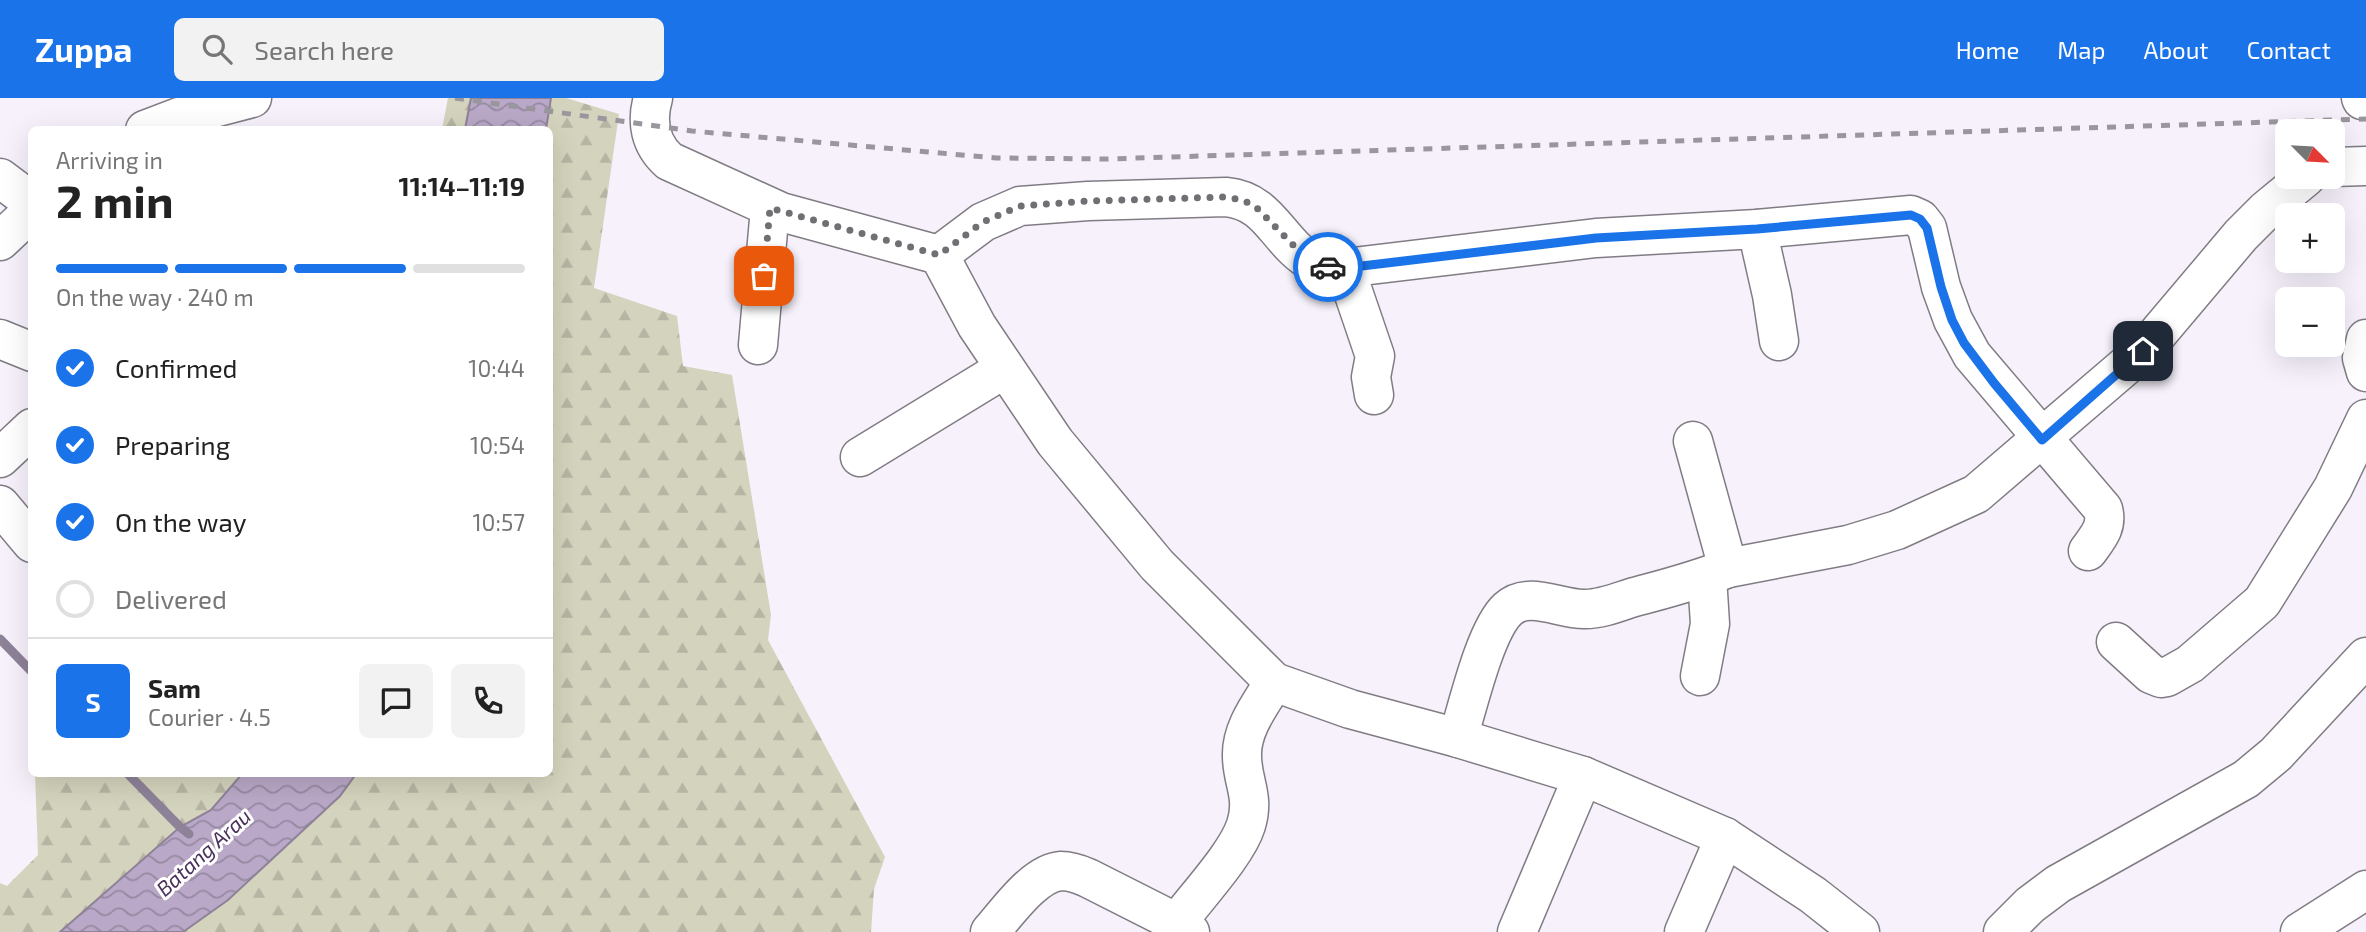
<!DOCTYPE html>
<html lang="en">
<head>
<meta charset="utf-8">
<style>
	:root { --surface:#fff; --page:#f2f2f2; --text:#222; --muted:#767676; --line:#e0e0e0; --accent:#1a73e8 }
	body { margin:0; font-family:"Exo 2",sans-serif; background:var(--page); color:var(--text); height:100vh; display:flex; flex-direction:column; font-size:26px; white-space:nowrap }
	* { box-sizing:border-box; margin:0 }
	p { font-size:23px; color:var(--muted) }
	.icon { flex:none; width:38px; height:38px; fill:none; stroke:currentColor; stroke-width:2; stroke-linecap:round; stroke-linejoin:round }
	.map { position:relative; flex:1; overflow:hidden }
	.side { position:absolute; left:28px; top:28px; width:525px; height:651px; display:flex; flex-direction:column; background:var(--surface); border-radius:10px; box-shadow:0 7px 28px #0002 }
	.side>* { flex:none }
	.needle { width:46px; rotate:114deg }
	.buttons { position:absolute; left:2275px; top:21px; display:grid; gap:14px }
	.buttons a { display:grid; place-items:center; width:70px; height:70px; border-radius:10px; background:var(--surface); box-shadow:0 7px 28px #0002; font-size:35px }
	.pin { position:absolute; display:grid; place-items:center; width:60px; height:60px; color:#fff; margin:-30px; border-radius:14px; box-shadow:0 4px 10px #0006 }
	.courier { position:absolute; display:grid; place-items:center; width:70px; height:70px; margin:-35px; border:5px solid #1a73e8; border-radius:50%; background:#fff; color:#222; box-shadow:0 2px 9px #0007 }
	.summary em { font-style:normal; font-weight:700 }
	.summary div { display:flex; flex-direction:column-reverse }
	.summary { display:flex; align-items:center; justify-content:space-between; height:119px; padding:0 28px }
	h1 { font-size:46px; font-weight:700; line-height:52px }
	.bar { display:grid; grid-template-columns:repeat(4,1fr); gap:10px 7px; align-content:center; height:84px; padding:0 28px }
	.bar i { height:9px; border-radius:5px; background:var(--line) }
	.bar .selected { background:var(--accent) }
	.bar p { grid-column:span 4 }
	.line { display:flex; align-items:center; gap:18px; padding:0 28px; border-top:2px solid var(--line) }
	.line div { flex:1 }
	.round { display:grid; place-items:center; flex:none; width:74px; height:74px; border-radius:10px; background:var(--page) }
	ol { padding:0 28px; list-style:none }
	li { display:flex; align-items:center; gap:21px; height:77px }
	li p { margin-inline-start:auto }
	li .icon { padding:7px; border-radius:50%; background:var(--accent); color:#fff; stroke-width:4 }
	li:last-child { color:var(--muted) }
	li i { width:38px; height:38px; border:4px solid var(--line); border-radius:50% }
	header { display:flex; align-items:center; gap:42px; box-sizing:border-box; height:98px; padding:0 35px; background:var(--accent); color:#fff }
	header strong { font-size:33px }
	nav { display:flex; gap:38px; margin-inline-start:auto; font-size:24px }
	.search { width:490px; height:63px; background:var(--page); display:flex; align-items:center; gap:18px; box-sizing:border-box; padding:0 24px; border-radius:10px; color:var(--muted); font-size:26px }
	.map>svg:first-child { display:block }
</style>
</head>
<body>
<header>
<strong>Zuppa</strong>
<div class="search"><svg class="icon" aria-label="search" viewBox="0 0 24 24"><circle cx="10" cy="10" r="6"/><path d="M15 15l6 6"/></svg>Search here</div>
<nav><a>Home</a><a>Map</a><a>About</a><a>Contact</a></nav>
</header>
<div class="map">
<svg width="2366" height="834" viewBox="0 0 2366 834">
	<defs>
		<pattern id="forest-firs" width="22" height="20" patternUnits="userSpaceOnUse" patternTransform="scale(1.75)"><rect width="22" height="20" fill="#d4d3bd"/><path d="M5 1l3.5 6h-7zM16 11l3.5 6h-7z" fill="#b6b5a3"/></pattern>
		<pattern id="water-waves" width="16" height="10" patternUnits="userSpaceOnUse" patternTransform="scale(1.75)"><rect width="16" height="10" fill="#b9a8c7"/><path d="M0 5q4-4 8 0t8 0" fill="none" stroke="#9789a2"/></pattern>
	</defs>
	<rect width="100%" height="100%" fill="#f6f1fb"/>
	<path fill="url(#forest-firs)" d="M 448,0 L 566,0 L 619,16 L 594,190 L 677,218 L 683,268 L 732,277 L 771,517 L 768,542 L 885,759 L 874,791 L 871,834 L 0,834 L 0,785 L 7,788 L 38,757 L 35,676 L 550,676 L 550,32 L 442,31 Z"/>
	<g fill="url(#water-waves)" stroke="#8e8298" stroke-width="2">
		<path d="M 471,0 L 551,0 L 546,31 L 465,31 Z"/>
		<path d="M 242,676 L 356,676 L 340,698 L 228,802 L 183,834 L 60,834 L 180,729 L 211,712 Z"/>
	</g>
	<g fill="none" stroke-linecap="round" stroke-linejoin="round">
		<g stroke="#8e8298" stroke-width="9">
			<path d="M 0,541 L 32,574"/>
			<path d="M 128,676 L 180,729 L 189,736"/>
		</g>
		<g stroke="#817c84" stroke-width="41">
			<g id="minor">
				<path d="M 653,0 C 646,24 650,46 669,63 L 781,114 L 939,157 L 977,228 L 1055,344 L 1157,467 L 1274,584 L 1350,611 L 1458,640 L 1583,678 L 1725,739 L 1813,797 L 1860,834"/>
				<path d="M 2361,0 L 2362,2"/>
				<path d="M 145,32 L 179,19 L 252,0"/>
				<path d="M 2333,69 L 2366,68"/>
				<path d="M 0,80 L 32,104"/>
				<path d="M 1757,131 L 1772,197 L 1779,243"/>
				<path d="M 0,143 L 32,113"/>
				<path d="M 939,157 L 983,124 L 1020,108 L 1088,103 L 1226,99 C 1271,103 1278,146 1313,164 C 1323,169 1334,169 1345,170"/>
				<path d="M 0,241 L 32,254"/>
				<path d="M 2366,241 L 2362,260 L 2366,274"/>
				<path d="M 758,247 L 770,110"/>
				<path d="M 1374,297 L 1371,279 L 1375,258 L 1345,170 L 1596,140 L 1757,131 L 1911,117 L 1920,121 L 1927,130 L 1941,189 L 1953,222 L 1972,257 L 2103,411 C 2108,429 2098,439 2088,453"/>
				<path d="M 1693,343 L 1728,470 L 1848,447 L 1897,432 L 1976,396 L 2143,253 L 2241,137 L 2266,112 L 2306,79"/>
				<path d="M 860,359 L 1004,271"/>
				<path d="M 0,360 L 32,330"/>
				<path d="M 0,407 L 32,445"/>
				<path d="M 2116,544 L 2151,576 L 2161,580 L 2167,579 L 2190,566 L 2262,504 L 2333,390 L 2366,321"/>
				<path d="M 1700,578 L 1710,526 L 1707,479"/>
				<path d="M 1458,640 C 1468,608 1485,532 1508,511 C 1529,492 1561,512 1585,511 C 1601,511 1616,505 1631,500 C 1664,491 1697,483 1728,470"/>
				<path d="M 1177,825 C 1196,799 1237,756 1246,727 C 1255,698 1242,684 1242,658 C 1241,631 1260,607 1274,584"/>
				<path d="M 990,834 C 1007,815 1034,775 1061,773 C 1070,773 1079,776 1088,780 L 1177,825 L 1190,834"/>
				<path d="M 1517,834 L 1583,678"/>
				<path d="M 1684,834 L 1725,739"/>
				<path d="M 2003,834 L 2030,807 L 2058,786 L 2246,681 L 2276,656 L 2366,559"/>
			</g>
		</g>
		<g stroke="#817c84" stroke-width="41">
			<path id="major" d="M 2300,834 L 2366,792"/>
		</g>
		<use href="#minor" stroke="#fff" stroke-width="38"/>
		<use href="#major" stroke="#fff" stroke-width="38"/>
		<path stroke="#99969d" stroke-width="5" stroke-dasharray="9 9" stroke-linecap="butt" d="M 455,0 L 692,33 L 996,60 L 1107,61 L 2366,21"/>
	</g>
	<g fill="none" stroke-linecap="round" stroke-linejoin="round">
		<path stroke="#716e74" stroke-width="7" stroke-dasharray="0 12.6" d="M 764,178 L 770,110 L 939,157 L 983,124 L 1020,108 L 1088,103 L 1226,99 L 1242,102 L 1255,108 L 1303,157 L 1313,164 L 1328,169"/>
		<path stroke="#1a73e8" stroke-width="9" d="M 1328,169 L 1345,170 L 1596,140 L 1757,131 L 1911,117 L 1920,121 L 1927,130 L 1941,189 L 1952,222 L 1964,245 L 1994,285 L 2042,342 L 2143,253"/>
	</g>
	<g text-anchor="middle" stroke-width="6" stroke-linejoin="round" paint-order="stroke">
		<g font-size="21" font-style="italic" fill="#4a315c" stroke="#fff">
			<text transform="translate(204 755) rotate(-42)" y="7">Batang Arau</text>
		</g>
	</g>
</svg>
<div class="buttons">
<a><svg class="needle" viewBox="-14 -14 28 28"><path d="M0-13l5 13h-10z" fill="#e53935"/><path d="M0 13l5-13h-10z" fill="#767676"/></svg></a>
<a>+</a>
<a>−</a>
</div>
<div class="pin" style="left:764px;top:178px;background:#ea580c"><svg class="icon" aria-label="bag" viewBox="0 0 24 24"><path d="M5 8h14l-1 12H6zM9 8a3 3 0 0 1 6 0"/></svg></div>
<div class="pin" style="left:2143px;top:253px;background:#1f2937"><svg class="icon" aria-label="home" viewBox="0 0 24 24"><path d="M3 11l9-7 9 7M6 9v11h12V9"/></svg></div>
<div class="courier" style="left:1328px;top:169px"><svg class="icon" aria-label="car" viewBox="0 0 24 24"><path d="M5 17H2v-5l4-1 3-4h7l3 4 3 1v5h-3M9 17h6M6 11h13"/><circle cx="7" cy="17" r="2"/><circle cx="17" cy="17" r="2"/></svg></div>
<section class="side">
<div class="summary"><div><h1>2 min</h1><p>Arriving in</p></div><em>11:14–11:19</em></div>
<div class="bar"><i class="selected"></i><i class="selected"></i><i class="selected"></i><i></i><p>On the way · 240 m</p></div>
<ol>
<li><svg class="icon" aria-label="check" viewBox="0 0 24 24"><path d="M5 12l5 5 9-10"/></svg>Confirmed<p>10:44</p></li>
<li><svg class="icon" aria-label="check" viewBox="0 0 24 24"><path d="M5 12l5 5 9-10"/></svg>Preparing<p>10:54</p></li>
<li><svg class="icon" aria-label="check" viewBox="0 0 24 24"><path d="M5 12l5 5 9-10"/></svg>On the way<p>10:57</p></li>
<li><i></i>Delivered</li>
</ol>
<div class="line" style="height:126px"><b class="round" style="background:var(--accent);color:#fff">S</b><div><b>Sam</b><p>Courier · 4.5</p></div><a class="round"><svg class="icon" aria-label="chat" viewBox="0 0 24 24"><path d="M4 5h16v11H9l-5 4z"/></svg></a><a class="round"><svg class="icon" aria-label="phone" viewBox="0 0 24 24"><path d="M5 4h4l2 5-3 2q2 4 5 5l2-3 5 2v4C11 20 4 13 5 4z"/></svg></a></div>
</section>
</div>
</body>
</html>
